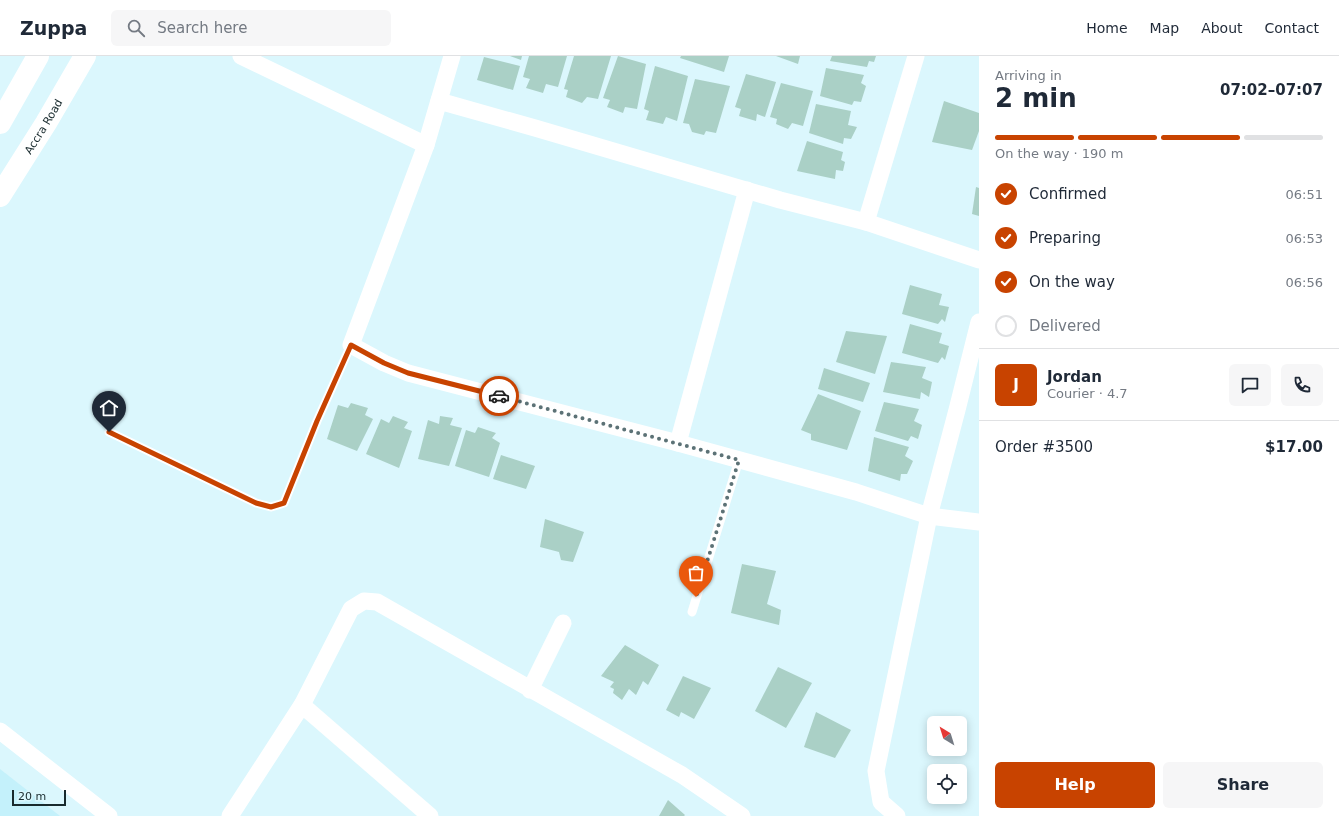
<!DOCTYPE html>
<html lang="en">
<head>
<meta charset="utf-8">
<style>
	:root { --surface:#fff; --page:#f6f6f7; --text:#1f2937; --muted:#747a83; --line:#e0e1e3; --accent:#c84300 }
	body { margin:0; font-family:"DejaVu Sans",sans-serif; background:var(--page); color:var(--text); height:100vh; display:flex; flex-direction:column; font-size:15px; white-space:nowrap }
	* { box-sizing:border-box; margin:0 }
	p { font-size:13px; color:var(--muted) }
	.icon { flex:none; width:22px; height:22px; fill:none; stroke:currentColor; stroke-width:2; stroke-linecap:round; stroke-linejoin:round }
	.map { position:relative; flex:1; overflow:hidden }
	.drawer { display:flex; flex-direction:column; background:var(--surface); width:360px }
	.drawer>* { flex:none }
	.needle { width:26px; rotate:322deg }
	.buttons { position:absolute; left:927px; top:660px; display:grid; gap:8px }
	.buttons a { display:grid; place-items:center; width:40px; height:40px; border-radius:6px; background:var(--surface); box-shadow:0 2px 10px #0003; font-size:20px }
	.scale { position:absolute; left:12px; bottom:10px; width:54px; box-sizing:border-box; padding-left:4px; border:2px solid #182a2d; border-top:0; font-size:11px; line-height:14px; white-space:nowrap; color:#182a2d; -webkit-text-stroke:3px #dbf7fd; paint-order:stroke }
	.pin { position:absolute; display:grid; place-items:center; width:34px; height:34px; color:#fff; margin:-41px -17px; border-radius:50% 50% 50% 0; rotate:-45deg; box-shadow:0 0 4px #0007 }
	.pin .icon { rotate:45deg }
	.courier { position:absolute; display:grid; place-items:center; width:40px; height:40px; margin:-20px; border:3px solid #c84300; border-radius:50%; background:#fff; color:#222; box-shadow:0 1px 5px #0007 }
	.headline em { font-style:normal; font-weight:700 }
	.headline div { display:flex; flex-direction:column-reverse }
	.headline { display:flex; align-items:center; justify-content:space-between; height:68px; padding:0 16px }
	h1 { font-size:26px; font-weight:700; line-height:30px }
	.bar { display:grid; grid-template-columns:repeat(4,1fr); gap:6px 4px; align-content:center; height:48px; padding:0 16px }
	.bar i { height:5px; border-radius:3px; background:var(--line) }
	.bar .current { background:var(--accent) }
	.bar p { grid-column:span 4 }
	.line { display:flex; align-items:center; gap:10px; padding:0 16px; border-top:1px solid var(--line) }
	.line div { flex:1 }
	.round { display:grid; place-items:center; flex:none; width:42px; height:42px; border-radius:6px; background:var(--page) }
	ol { padding:0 16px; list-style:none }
	li { display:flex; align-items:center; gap:12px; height:44px }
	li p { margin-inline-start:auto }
	li .icon { padding:4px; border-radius:50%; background:var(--accent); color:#fff; stroke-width:4 }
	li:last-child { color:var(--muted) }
	li i { width:22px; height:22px; border:2px solid var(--line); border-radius:50% }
	.action { display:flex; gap:8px; margin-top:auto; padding:8px 16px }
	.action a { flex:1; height:46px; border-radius:6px; background:var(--accent); color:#fff; font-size:16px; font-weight:700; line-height:46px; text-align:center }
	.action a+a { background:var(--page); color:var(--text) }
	header { display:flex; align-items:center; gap:24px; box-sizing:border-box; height:56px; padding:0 20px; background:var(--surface); border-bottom:1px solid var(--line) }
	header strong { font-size:19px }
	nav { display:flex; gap:22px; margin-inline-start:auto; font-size:14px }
	.search { width:280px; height:36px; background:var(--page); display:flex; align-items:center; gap:10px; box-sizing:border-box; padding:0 14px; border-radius:6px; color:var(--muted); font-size:15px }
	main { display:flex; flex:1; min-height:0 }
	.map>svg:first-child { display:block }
</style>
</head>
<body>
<header>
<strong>Zuppa</strong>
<div class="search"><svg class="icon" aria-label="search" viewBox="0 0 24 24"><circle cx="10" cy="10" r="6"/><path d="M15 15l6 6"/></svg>Search here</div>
<nav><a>Home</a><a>Map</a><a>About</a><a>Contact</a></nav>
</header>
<main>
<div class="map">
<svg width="979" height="760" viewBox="0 0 979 760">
	<rect width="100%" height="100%" fill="#dbf7fd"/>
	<path fill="#c4f1fb" d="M 0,713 L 60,760 L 0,760 Z"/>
	<g fill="#aad0c6">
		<path d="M 510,0 L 522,0 L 521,4 Z"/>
		<path d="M 529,0 L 567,0 L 558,31 L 546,28 L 543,37 L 526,32 L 530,23 L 523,21 Z"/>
		<path d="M 574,0 L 611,0 L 598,43 L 587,41 L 582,47 L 566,41 L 568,34 L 564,33 Z"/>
		<path d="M 618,0 L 646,8 L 637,53 L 625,51 L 623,57 L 607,51 L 610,44 L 603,42 Z"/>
		<path d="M 681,0 L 729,0 L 724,16 L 680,2 Z"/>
		<path d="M 776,0 L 800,0 L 798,8 Z"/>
		<path d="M 832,0 L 876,0 L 874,6 L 869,5 L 867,11 L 830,5 Z"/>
		<path d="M 484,1 L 520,10 L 513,34 L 477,24 Z"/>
		<path d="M 655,10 L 688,20 L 677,65 L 666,61 L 663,68 L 646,64 L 649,55 L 644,53 Z"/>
		<path d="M 826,12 L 864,19 L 861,27 L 866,30 L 861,46 L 854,45 L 852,49 L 820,40 Z"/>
		<path d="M 746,18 L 776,26 L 765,61 L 757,58 L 756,65 L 739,60 L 741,53 L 735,51 Z"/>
		<path d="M 695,23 L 730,30 L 716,77 L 706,75 L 704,79 L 692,76 L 689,68 L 683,67 Z"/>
		<path d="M 781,27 L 813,35 L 803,70 L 792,67 L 788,73 L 776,68 L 777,63 L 770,61 Z"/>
		<path d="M 944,45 L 979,57 L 979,75 L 972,94 L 932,86 Z"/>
		<path d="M 816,48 L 851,55 L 848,69 L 857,71 L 851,83 L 844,82 L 843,88 L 809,77 Z"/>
		<path d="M 807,85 L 843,96 L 841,104 L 845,106 L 843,115 L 836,114 L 835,123 L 797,115 Z"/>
		<path d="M 976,131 L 979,132 L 979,160 L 972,158 Z"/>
		<path d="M 910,229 L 942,238 L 939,249 L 949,251 L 945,266 L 942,263 L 938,268 L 902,258 Z"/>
		<path d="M 910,268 L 942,277 L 939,287 L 949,290 L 945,304 L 942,301 L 938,307 L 902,297 Z"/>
		<path d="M 846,275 L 887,280 L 875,318 L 836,306 Z"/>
		<path d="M 891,306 L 926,311 L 922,322 L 932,326 L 929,341 L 921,336 L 920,343 L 883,336 Z"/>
		<path d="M 824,312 L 870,327 L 863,346 L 818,333 Z"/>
		<path d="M 818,338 L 861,355 L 847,394 L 811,384 L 811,378 L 801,374 Z"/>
		<path d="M 884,346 L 919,353 L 914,365 L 922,369 L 918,383 L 911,380 L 908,385 L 875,375 Z"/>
		<path d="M 351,347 L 368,352 L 365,359 L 373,363 L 357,395 L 327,383 L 338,349 L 348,352 Z"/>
		<path d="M 393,360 L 408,366 L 404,372 L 412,375 L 399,412 L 366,398 L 381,363 L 389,367 Z"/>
		<path d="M 440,360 L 453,362 L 450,369 L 462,372 L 449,410 L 418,403 L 428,364 L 439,368 Z"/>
		<path d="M 478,371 L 496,377 L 492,382 L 500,387 L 489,421 L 455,410 L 466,374 L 475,377 Z"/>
		<path d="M 874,381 L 909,391 L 905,400 L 913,405 L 907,418 L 901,418 L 900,425 L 868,415 Z"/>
		<path d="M 501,399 L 535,410 L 526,433 L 493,423 Z"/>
		<path d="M 545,463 L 584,476 L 573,506 L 561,504 L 559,496 L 540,491 Z"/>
		<path d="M 742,508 L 776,515 L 767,548 L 781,554 L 779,569 L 731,557 Z"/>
		<path d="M 625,589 L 659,609 L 648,629 L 643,625 L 636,639 L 629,633 L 622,644 L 613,637 L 614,633 L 610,631 L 614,626 L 601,620 Z"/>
		<path d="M 778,611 L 812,627 L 786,672 L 755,655 Z"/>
		<path d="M 683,620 L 711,632 L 694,663 L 681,656 L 679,661 L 666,654 Z"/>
		<path d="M 816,656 L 851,674 L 835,702 L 804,691 Z"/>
		<path d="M 668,744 L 685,759 L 684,760 L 659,760 Z"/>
	</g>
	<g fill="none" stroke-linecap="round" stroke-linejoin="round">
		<g stroke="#fff" stroke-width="9">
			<path d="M 109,376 L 256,447 L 271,451 L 284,447 L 317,365 L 351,289"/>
			<path d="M 692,556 L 739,404"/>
		</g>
		<g stroke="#fff" stroke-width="17">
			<path d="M 241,0 L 426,89"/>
			<path d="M 452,0 L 426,89 L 351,289 L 384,307 L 408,317 L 678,387 L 856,436 L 929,460 L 979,466"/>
			<path d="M 439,45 L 535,72 L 780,144 L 866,166 L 979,204"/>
			<path d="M 866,166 L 916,0"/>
			<path d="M 678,387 L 747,134"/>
			<path d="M 530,634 L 563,567"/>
			<path d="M 302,649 L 430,760"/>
			<path d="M 0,675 L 109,760"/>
			<path d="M 230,760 L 302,649 L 351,553 L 364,545 L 377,546 L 682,719 L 742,760"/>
			<path d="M 897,760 L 881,746 L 876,715 L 929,460 L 957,354 L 979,266"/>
		</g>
		<g stroke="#fff" stroke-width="22">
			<path d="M 0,67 L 38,0"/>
			<path id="s1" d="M 0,140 L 46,67 L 85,0"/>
		</g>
	</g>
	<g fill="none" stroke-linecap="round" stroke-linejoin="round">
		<path stroke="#5c7276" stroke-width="4" stroke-dasharray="0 7.2" d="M 499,340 L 739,404 L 696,541"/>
		<path stroke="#c84300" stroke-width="5" d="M 109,376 L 256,447 L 271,451 L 284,447 L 317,365 L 351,289 L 384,307 L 408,317 L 499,340"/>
	</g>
	<g text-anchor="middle" stroke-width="3.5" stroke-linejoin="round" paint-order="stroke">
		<g font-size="11" fill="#182a2d" stroke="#dbf7fd">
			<text dy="4" stroke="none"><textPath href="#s1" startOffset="82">Accra Road</textPath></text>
		</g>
	</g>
</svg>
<div class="buttons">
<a><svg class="needle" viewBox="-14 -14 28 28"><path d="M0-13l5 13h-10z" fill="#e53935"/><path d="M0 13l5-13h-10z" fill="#747a83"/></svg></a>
<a><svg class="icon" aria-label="locate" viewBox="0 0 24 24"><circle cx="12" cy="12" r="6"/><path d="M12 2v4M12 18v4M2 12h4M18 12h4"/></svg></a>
</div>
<div class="scale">20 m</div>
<div class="pin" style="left:696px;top:541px;background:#ea580c"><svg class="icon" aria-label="bag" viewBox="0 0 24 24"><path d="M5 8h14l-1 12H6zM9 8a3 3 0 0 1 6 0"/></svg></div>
<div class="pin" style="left:109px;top:376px;background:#1f2937"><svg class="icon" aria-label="home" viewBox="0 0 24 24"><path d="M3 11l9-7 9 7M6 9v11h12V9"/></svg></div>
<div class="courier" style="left:499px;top:340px"><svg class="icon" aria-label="car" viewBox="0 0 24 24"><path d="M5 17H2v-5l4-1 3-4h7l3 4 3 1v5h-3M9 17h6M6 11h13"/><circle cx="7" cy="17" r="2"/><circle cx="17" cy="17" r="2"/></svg></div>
</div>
<section class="drawer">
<div class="headline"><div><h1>2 min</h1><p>Arriving in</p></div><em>07:02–07:07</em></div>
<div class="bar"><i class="current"></i><i class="current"></i><i class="current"></i><i></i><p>On the way · 190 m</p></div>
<ol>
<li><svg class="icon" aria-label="check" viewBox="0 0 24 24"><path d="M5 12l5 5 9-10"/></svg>Confirmed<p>06:51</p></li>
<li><svg class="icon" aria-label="check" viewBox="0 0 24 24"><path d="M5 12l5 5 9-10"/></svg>Preparing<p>06:53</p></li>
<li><svg class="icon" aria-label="check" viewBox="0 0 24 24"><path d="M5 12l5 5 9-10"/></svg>On the way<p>06:56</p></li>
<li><i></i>Delivered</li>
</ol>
<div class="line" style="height:72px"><b class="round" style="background:var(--accent);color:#fff">J</b><div><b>Jordan</b><p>Courier · 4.7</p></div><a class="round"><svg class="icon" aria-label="chat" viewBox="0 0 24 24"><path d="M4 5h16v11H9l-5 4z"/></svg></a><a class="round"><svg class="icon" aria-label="phone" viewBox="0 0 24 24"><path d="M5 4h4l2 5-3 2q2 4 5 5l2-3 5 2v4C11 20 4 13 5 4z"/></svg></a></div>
<div class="line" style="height:52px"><div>Order #3500</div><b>$17.00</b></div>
<div class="action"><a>Help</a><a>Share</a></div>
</section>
</main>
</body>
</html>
